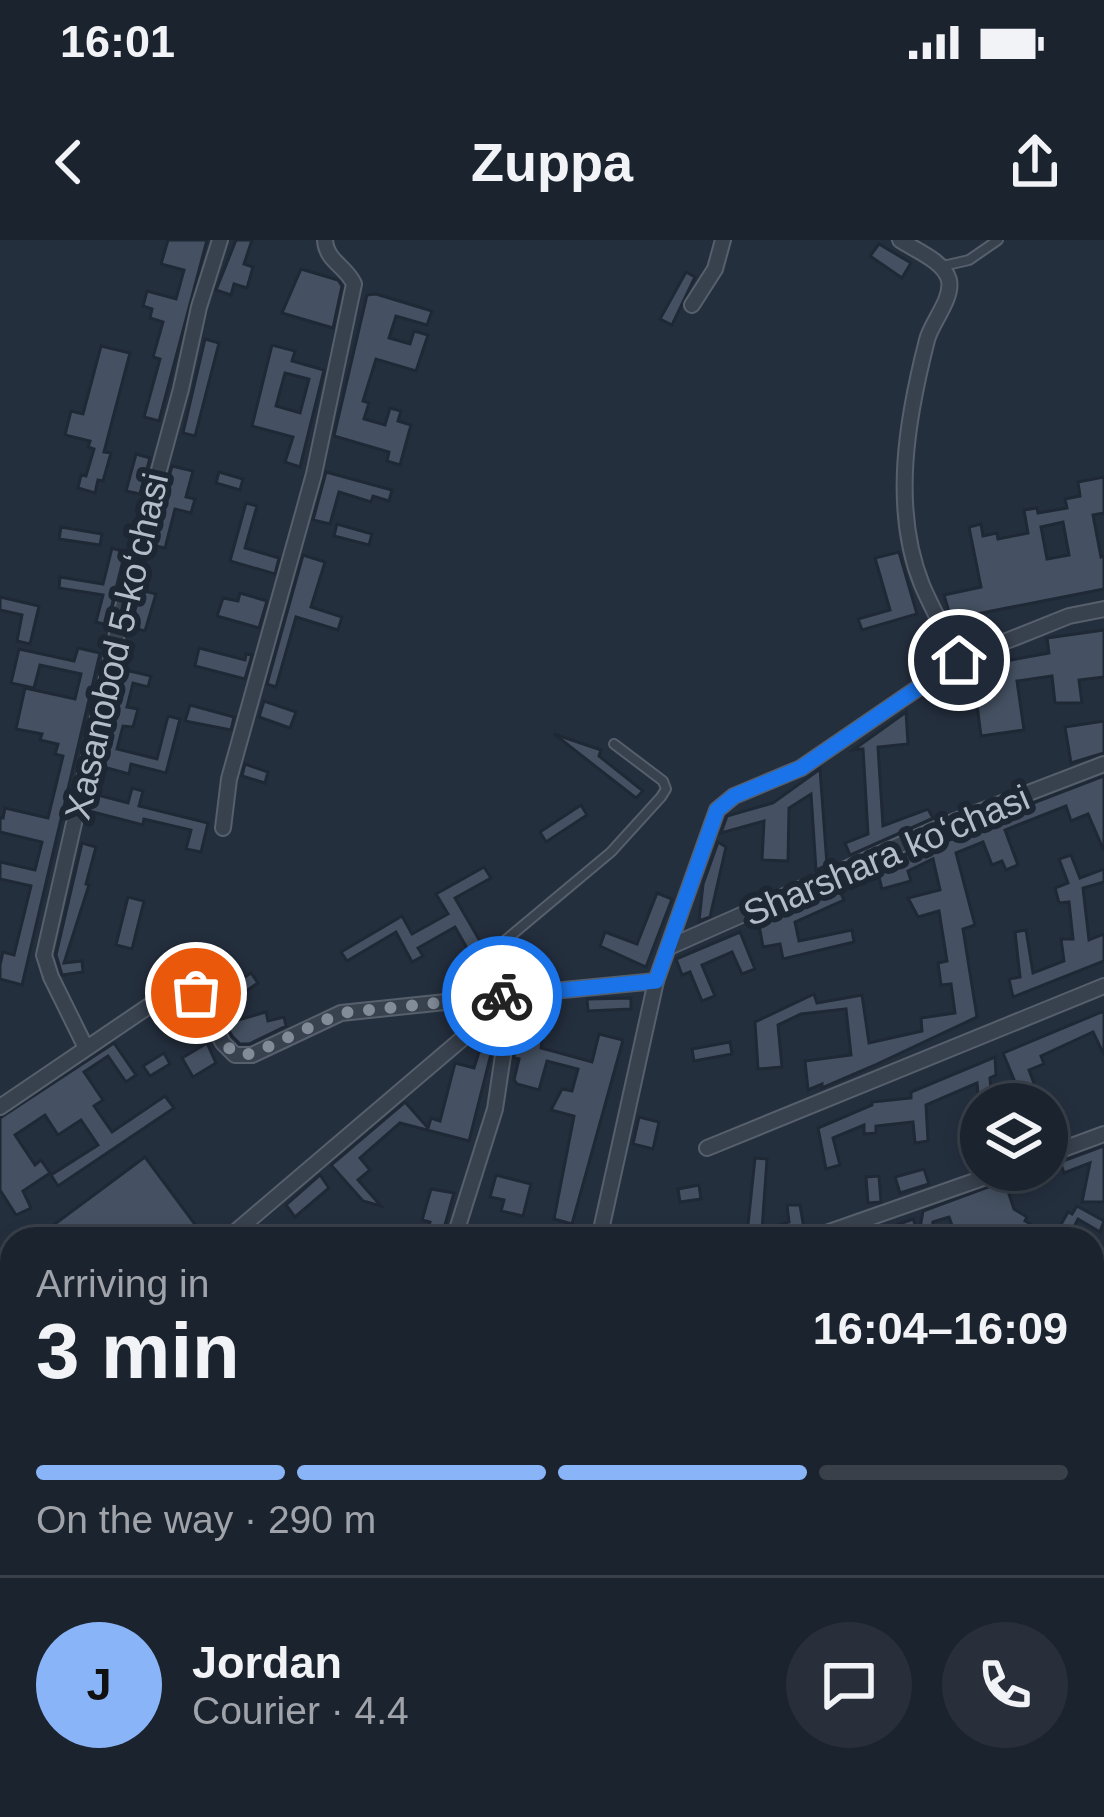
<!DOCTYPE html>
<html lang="en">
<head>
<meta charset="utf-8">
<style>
	:root { --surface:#1b232e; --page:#282f3a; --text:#f1f3f6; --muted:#a0a4aa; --line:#39404a; --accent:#8ab4f8 }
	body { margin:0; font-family:Helvetica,sans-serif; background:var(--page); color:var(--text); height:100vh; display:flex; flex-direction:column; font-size:45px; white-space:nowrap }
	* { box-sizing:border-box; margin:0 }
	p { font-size:39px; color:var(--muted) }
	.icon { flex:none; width:66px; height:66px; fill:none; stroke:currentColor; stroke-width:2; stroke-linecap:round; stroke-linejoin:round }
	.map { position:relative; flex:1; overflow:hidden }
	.details { position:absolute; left:0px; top:987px; width:1104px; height:591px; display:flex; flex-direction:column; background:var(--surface); border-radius:36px 36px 0 0; box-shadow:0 6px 18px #0003,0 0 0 3px var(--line) }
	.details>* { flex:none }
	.controls { position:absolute; left:960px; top:843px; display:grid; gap:24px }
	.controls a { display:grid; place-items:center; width:108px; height:108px; border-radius:50%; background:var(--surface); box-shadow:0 6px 18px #0003,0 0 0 3px var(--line); font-size:60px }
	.pin { position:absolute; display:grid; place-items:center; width:102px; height:102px; color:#fff; margin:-51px; border:6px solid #fff; border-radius:50%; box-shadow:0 3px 12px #0007 }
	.courier { position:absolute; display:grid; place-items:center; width:120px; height:120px; margin:-60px; border:9px solid #1a73e8; border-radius:50%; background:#fff; color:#222; box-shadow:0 3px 15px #0007 }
	.overview em { font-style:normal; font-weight:700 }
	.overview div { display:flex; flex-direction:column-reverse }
	.overview { display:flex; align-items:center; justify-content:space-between; height:204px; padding:0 36px }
	h1 { font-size:78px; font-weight:700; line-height:90px }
	.bar { display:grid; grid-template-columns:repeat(4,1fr); gap:18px 12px; align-content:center; height:144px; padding:0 36px }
	.bar i { height:15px; border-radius:9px; background:var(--line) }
	.bar .current { background:var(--accent) }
	.bar p { grid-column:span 4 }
	.line { display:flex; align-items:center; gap:30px; padding:0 36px; border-top:3px solid var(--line) }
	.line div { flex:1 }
	.round { display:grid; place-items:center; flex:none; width:126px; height:126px; border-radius:63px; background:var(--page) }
	.status { display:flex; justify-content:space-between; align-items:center; height:84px; padding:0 60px; background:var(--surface); direction:ltr }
	.status svg { height:33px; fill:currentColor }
	header { display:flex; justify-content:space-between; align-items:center; height:156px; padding:0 36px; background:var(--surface); font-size:54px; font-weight:700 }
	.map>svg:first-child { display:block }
</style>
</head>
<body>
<div class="status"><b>16:01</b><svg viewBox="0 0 49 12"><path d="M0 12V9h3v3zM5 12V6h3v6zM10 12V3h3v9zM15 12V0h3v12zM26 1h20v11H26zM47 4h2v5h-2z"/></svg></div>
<header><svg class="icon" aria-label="back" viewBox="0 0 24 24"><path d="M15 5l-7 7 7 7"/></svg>Zuppa<svg class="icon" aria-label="share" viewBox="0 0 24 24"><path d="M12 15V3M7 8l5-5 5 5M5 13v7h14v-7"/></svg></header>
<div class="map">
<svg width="1104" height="1577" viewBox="0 0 1104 1577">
	<rect width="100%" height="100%" fill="#242f3e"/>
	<g fill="#455162" stroke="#1f2835" stroke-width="3" fill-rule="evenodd">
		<path d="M 168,0 L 207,0 L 159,181 L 144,177 L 160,119 L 153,117 L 163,82 L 150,78 L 152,69 L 143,66 L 147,51 L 176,59 L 184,30 L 161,24 Z"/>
		<path d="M 236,0 L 252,0 L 244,24 L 253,27 L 247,48 L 234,44 L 231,55 L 216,50 Z"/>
		<path d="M 879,4 L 911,23 L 902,38 L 870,16 Z"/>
		<path d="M 301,29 L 338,40 L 342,46 L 333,88 L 282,73 Z"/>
		<path d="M 686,32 L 695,37 L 672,85 L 660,79 Z"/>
		<path d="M 376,54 L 432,71 L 427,85 L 396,76 L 389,98 L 410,104 L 414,91 L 428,95 L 416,131 L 376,119 L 363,161 L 369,163 L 364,179 L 385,185 L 390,168 L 401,171 L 398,181 L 411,185 L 400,225 L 387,221 L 389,212 L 334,196 L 367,55 Z"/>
		<path d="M 205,99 L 219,103 L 195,196 L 183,193 Z"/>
		<path d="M 272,105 L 295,111 L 292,121 L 324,130 L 300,227 L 285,222 L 293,197 L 252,186 ZM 285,133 L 309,139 L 300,173 L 276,166 Z"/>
		<path d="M 101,106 L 130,113 L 104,212 L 111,213 L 103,241 L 98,240 L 95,253 L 78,248 L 81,235 L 86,236 L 94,209 L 88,207 L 90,201 L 65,195 L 71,171 L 83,174 Z"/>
		<path d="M 136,214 L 150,218 L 140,254 L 126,251 Z"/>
		<path d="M 172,226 L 193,231 L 186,257 L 195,259 L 191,273 L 175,269 L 165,308 L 151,305 Z"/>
		<path d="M 219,232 L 243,239 L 240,250 L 216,243 Z"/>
		<path d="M 326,232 L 392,250 L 389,261 L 373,256 L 371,262 L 339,252 L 330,284 L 313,280 Z"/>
		<path d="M 1104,237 L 1104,273 L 1093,275 L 1101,317 L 1104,316 L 1104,349 L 951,379 L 944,355 L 981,347 L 969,287 L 981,284 L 983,296 L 997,293 L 998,299 L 1028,293 L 1024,270 L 1037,268 L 1038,273 L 1067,268 L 1065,259 L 1080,256 L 1078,242 ZM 1063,282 L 1069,315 L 1047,319 L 1041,287 Z"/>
		<path d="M 246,263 L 257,266 L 245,308 L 279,318 L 275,334 L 230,321 Z"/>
		<path d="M 337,284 L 372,294 L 369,305 L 334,296 Z"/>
		<path d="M 61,287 L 102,294 L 100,305 L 59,299 Z"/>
		<path d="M 112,308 L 125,312 L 107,385 L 96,382 L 103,355 L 59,348 L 60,337 L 103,344 Z"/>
		<path d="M 899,312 L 917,374 L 862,390 L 858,379 L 890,370 L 875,318 Z"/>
		<path d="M 303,315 L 325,322 L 311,367 L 342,377 L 338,390 L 296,377 L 276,447 L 267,444 Z"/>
		<path d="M 141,350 L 156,354 L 145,391 L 130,387 Z"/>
		<path d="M 240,353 L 267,361 L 259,388 L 217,376 L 223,358 L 238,361 Z"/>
		<path d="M 0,357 L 39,366 L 30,404 L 17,401 L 22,375 L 0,370 Z"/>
		<path d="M 1104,390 L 1104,437 L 1079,440 L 1082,463 L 1055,463 L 1052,436 L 1017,441 L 1024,490 L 981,496 L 976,457 L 943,462 L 940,449 L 974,443 L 972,427 L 1049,413 L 1047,398 Z"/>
		<path d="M 78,408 L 100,413 L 22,745 L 0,739 L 0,725 L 3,712 L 14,715 L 31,646 L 0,639 L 0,622 L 35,630 L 42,602 L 0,592 L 0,577 L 3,578 L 5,568 L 48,578 L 63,516 L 55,514 L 58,504 L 40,500 L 42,494 L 16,489 L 25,448 L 75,459 L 81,434 L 40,425 L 34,448 L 11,443 L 19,409 L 74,421 Z"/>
		<path d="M 199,408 L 245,420 L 246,414 L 252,415 L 245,439 L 195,426 Z"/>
		<path d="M 121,429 L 151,436 L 148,447 L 133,443 L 127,467 L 138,469 L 133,487 L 123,486 L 117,509 L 157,519 L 168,476 L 180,479 L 166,533 L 131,524 L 129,534 L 100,526 Z"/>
		<path d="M 264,461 L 296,472 L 290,488 L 259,477 Z"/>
		<path d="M 190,465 L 234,477 L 231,490 L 185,481 Z"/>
		<path d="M 906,472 L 908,504 L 878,507 L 883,586 L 928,569 L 933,578 L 850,615 L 845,603 L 868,594 L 863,509 L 853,510 Z"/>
		<path d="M 1104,481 L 1104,513 L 1071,523 L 1065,487 Z"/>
		<path d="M 554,494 L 601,510 L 599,516 L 643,551 L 636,558 Z"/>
		<path d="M 245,524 L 268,532 L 265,543 L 242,536 Z"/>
		<path d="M 820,529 L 827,625 L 816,630 L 811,554 L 789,568 L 788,621 L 762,620 L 764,581 L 721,593 L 727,576 L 773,563 Z"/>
		<path d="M 1104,536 L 1104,611 L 1088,574 L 1071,581 L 1066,566 L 1005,590 L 1018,625 L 1006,630 L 1002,621 L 992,625 L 983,602 L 956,613 L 975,685 L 963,689 L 977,777 L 873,826 L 822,848 L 822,844 L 808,850 L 805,821 L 851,815 L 846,769 L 801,774 L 778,785 L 782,827 L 758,829 L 755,782 L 814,754 L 817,763 L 862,755 L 869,803 L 922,791 L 921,778 L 955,773 L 951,744 L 941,745 L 938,723 L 947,721 L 939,671 L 918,677 L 908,658 L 940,650 L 933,619 L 908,631 L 911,641 L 882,649 L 877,629 L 914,611 L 962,596 L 960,591 Z"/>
		<path d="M 132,548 L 143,551 L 139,566 L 208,583 L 201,612 L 186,609 L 191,590 L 144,579 L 143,585 L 89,571 L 94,554 L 128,563 Z"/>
		<path d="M 581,565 L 587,575 L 546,602 L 540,592 Z"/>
		<path d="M 718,602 L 726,607 L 710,677 L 699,681 L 703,644 Z"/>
		<path d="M 82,603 L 96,607 L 86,644 L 89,645 L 64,723 L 82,721 L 83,732 L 62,735 L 56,715 Z"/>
		<path d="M 1071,615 L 1080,638 L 1104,629 L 1104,642 L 1083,648 L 1089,700 L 1104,694 L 1104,721 L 1013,757 L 1009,739 L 1020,737 L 1015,692 L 1026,690 L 1033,733 L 1064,721 L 1061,699 L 1073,699 L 1069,662 L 1059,663 L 1055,648 L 1068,643 L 1059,619 Z"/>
		<path d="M 484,627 L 491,638 L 455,658 L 484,708 L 475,715 L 472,717 L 455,687 L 418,708 L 423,716 L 412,722 L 396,692 L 347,721 L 341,712 L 402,676 L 412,694 L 448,674 L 436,654 Z"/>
		<path d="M 838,647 L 844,660 L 795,682 L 799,701 L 852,690 L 854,702 L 783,719 L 780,704 L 763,707 L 759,685 Z"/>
		<path d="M 657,653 L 672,659 L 646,727 L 600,706 L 605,692 L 637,704 Z"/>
		<path d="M 128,657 L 144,661 L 132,709 L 116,705 Z"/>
		<path d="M 740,692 L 755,729 L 742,734 L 732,712 L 702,725 L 715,756 L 702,761 L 690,732 L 682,735 L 676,719 Z"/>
		<path d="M 232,731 L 237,742 L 251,733 L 258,743 L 228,763 L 238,780 L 266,772 L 268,781 L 284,777 L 286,786 L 249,804 L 240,804 L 232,796 L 202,744 L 214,735 L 218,742 Z"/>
		<path d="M 631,758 L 631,769 L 588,771 L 587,759 Z"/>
		<path d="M 177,760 L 195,782 L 186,789 L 170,765 Z"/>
		<path d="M 1104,771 L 1104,815 L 1093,792 L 1041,816 L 1044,824 L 1029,830 L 1035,846 L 1019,852 L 1003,813 Z"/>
		<path d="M 532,777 L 545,780 L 541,808 L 592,822 L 599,794 L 623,800 L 572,984 L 554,979 L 574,876 L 551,870 L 562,849 L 572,851 L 578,829 L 547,821 L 539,850 L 517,844 L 514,840 L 519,819 L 514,818 L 516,804 L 525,806 Z"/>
		<path d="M 730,802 L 732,814 L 694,821 L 692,809 Z"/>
		<path d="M 114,803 L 136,835 L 126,842 L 108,816 L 84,832 L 103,860 L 94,866 L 112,892 L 165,856 L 174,868 L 58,946 L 51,935 L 98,905 L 81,880 L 58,895 L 45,875 L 15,895 L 35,925 L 41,920 L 50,933 L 23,951 L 31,968 L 16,975 L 0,950 L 0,878 Z"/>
		<path d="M 207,803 L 216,823 L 193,837 L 182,818 Z"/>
		<path d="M 493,806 L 469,901 L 400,883 L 360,918 L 370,930 L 358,940 L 381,966 L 363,961 L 331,925 L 405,862 L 428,888 L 431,878 L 440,881 L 455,823 L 474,828 L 479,812 Z"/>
		<path d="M 164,813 L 170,824 L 150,836 L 143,826 Z"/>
		<path d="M 995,817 L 996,835 L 990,838 L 992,864 L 979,864 L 977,843 L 926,865 L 928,901 L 915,903 L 913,882 L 876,886 L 876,893 L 864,894 L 864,885 L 833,898 L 840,925 L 826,929 L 818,888 L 872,865 L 872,862 L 911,858 L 911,852 Z"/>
		<path d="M 639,877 L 659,882 L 653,909 L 633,904 Z"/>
		<path d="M 1104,906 L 1104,962 L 1082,962 L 1090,923 L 1064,933 L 1060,922 Z"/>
		<path d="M 145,917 L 200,991 L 190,999 L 49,999 L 44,992 Z"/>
		<path d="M 755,918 L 767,919 L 762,990 L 789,982 L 787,965 L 800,965 L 804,989 L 799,995 L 741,999 L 747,994 Z"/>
		<path d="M 924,929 L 929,944 L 900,953 L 895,937 Z"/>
		<path d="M 320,935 L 329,948 L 295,977 L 286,965 Z"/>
		<path d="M 496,935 L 531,944 L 523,976 L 501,971 L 504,960 L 490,957 Z"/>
		<path d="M 879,936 L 881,962 L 868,963 L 866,937 Z"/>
		<path d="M 1015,937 L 1019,950 L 1009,954 L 1014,969 L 1027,977 L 1025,981 L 1054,997 L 1068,972 L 1072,974 L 1077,966 L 1104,981 L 1100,992 L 1078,979 L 1068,999 L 1032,999 L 1019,992 L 1015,999 L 957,999 L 949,977 L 933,982 L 930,999 L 918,999 L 923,971 Z"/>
		<path d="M 699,945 L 701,959 L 680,962 L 678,949 Z"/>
		<path d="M 431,949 L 454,953 L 441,999 L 425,999 L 430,982 L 422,980 Z"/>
		<path d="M 913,979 L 917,989 L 887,999 L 859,999 Z"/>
		<path d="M 12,1155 L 12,1240 L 0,1222 L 0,1184 L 5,1180 L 0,1163 Z"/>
		<path d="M 21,1566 L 34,1566 L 38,1577 L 0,1577 Z"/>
	</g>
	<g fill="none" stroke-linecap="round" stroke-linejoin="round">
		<g stroke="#565f6c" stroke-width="12">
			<g id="lane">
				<path d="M 943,26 L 969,20 L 998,0"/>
				<path d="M 454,758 L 465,734 L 611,612 L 661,557 L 666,549 L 663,541 L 614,504"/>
				<path d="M 1092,1386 L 1104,1383"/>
				<path d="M 0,1469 L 12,1497"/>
				<path d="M 42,1566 L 47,1577"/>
				<path d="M 657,1577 L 708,1566"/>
			</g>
		</g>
		<g stroke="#565f6c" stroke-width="18">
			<g id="street">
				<path d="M 900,0 C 915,10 944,21 949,40 C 953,59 931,83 927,100 C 907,178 891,268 922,345 C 933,371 947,395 959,420"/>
				<path d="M 692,65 L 715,29 L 723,0"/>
				<path d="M 223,588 L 229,539 L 314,234 L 354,44 C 346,26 326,21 325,0"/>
				<path d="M 669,707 L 945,585 L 1104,524"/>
				<path d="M 86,808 L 51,737 L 44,715 L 130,337 L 181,149 L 199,67 L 220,0"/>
				<path d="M 0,867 L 174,749 L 192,749 L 196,753 L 223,803 L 235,815 L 252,815 L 341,773 L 512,755"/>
				<path d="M 707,908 L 1104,746"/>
				<path d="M 1047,915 L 1104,894"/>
				<path d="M 227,999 L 483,781 L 493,757"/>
				<path d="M 454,999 L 495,869 L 512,755 L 656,741"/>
				<path d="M 599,999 L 656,741 L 717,570 L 734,556 L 801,528 L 959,420 L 1069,376 L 1104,369"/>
				<path d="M 809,999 L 1006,930"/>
				<path d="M 1092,1054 L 1104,1049"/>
				<path d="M 1092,1223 L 1104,1220"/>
				<path d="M 0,1261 L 12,1256"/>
				<path d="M 0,1411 L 12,1405"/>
				<path d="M 1092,1444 L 1104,1441"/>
			</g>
		</g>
		<use href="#lane" stroke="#38414e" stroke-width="8"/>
		<use href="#street" stroke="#38414e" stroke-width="14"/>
		<g stroke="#5a6575" stroke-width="4.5" stroke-dasharray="12 12" stroke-linecap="butt">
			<path d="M 1092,1407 L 1104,1404"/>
			<path d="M 327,1577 L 378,1566"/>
		</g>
	</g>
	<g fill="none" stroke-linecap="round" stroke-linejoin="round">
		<path stroke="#828b98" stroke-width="12" stroke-dasharray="0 21.6" d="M 196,753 L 224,803 L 235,814 L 252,814 L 341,773 L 502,756"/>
		<path stroke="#1a73e8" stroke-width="15" d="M 502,756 L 656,741 L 717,570 L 734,556 L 801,528 L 959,420"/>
	</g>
	<g text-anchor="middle" stroke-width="12" stroke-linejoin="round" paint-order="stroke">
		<g font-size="36" fill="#b4bcc9" stroke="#1d2633">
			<text transform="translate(116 406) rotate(-77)" y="13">Xasanobod 5-koʻchasi</text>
			<text transform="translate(886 615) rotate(-23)" y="13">Sharshara koʻchasi</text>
		</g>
	</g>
</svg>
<div class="controls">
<a><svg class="icon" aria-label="layers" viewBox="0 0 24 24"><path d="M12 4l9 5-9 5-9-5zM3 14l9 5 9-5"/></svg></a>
</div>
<div class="pin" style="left:196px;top:753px;background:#ea580c"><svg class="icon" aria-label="bag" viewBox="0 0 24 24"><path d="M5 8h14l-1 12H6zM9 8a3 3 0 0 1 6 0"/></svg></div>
<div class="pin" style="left:959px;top:420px;background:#1f2937"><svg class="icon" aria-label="home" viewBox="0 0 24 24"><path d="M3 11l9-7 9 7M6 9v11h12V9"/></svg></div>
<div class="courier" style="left:502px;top:756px"><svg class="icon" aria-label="bike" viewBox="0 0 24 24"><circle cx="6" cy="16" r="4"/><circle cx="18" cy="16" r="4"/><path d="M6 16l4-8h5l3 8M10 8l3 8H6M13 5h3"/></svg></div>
<section class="details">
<div class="overview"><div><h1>3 min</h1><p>Arriving in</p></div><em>16:04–16:09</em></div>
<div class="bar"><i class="current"></i><i class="current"></i><i class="current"></i><i></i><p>On the way · 290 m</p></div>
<div class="line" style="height:216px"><b class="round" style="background:var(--accent);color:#111">J</b><div><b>Jordan</b><p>Courier · 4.4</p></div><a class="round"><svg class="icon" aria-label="chat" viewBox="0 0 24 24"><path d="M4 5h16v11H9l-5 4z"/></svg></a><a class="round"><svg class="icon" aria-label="phone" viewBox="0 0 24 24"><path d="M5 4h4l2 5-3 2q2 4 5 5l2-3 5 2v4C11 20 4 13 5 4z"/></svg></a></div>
</section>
</div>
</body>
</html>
